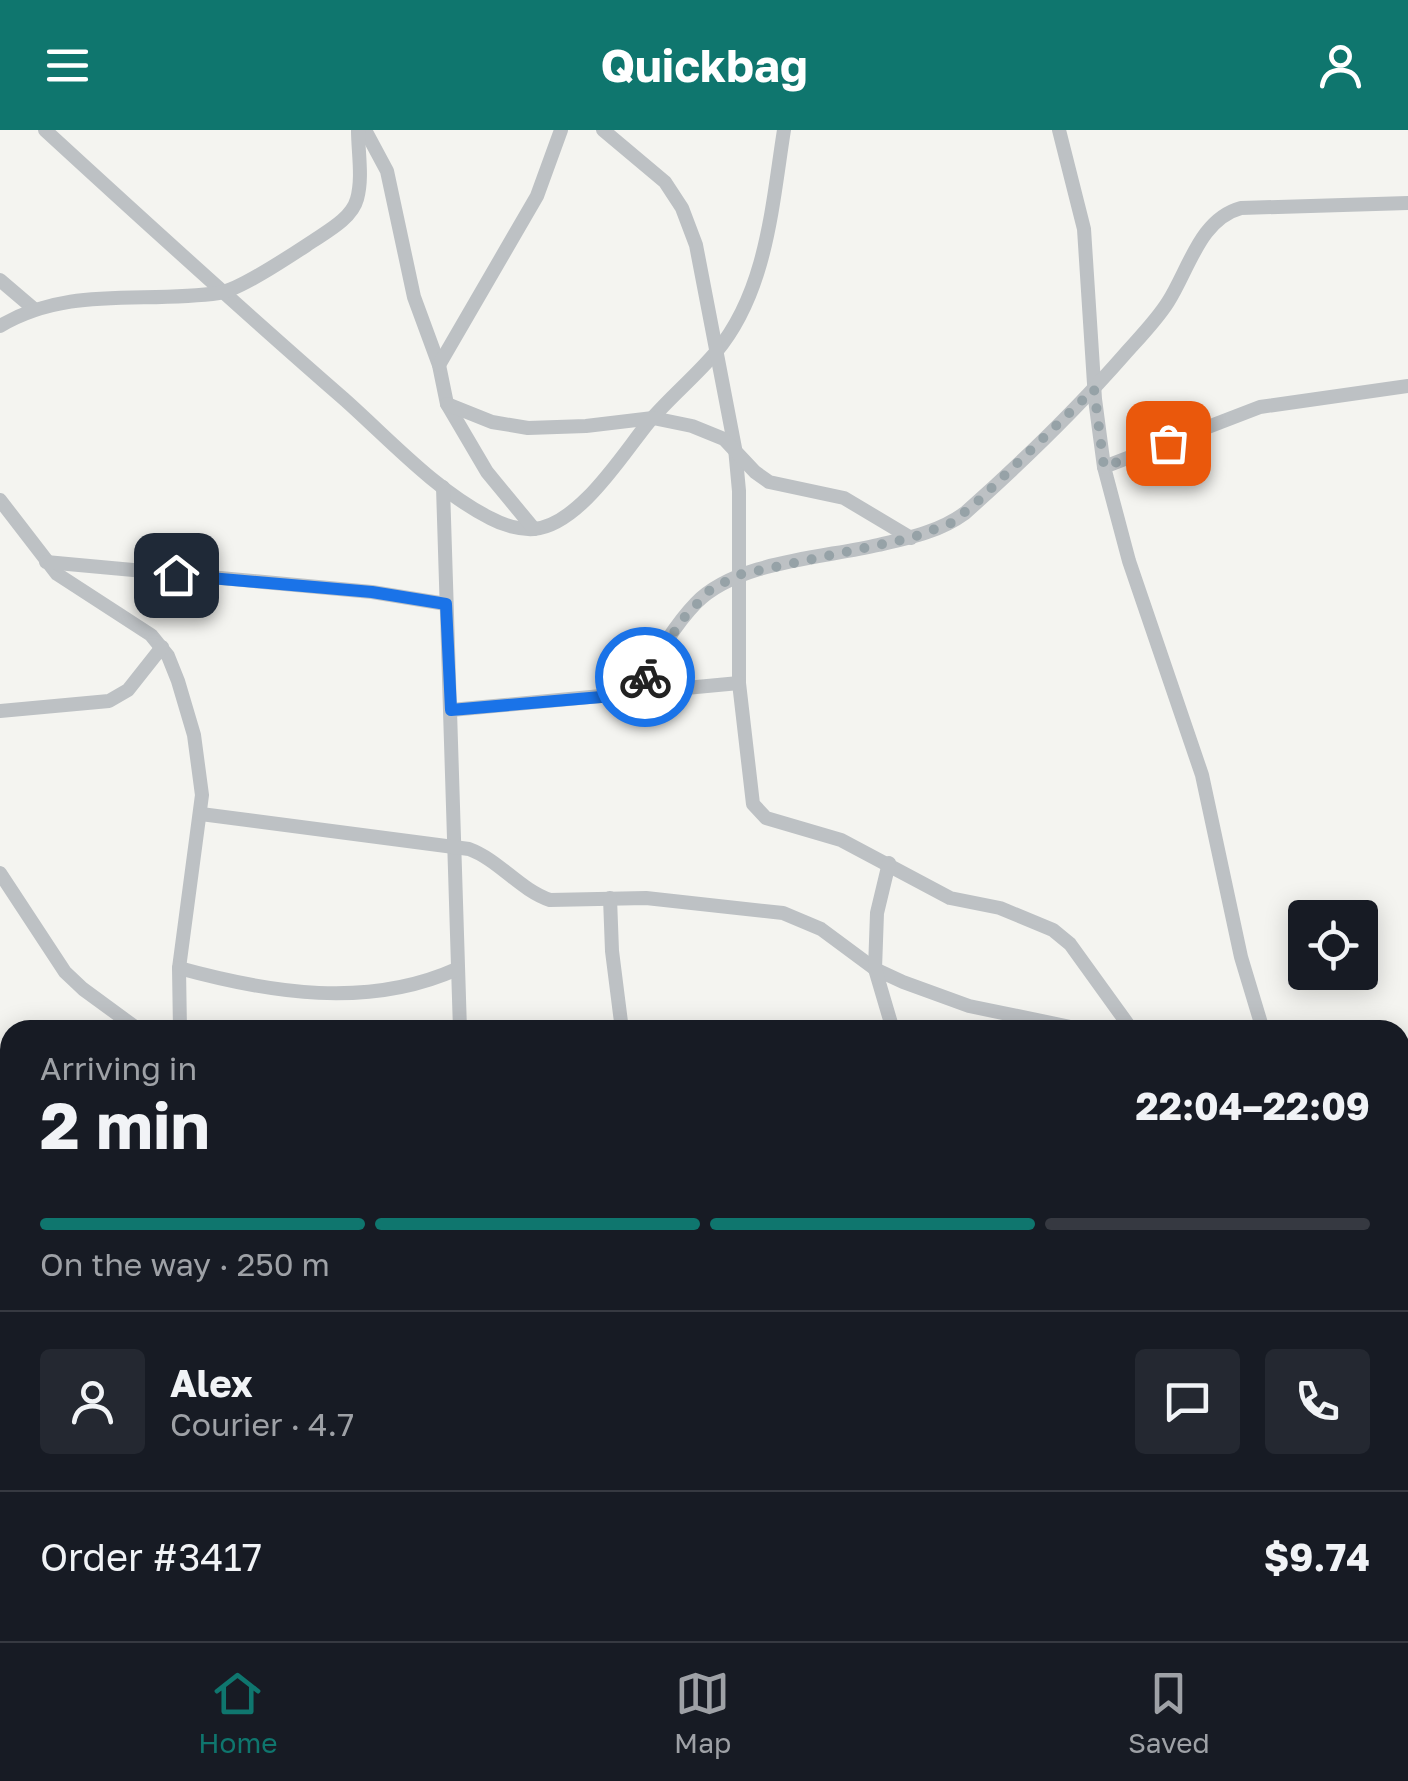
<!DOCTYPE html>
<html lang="en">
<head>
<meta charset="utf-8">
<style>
	:root { --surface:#171b24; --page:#242831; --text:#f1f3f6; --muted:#9ea1a6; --line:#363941; --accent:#0f766e }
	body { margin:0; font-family:"Golos Text",sans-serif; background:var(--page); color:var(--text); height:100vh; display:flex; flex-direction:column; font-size:38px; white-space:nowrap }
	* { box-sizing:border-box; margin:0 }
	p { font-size:32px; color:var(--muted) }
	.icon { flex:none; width:55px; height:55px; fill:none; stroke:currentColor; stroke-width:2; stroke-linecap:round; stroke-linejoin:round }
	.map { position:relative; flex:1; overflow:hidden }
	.drawer { position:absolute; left:0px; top:890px; width:1410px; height:622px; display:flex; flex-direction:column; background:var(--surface); border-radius:30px 30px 0 0; box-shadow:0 5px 25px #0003 }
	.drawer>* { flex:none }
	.tools { position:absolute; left:1288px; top:770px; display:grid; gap:20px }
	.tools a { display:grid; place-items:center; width:90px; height:90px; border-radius:10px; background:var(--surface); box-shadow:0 5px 25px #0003; font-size:50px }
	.pin { position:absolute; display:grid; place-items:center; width:85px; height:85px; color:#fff; margin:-42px; border-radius:20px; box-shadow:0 5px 15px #0006 }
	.courier { position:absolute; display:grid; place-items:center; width:100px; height:100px; margin:-50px; border:8px solid #1a73e8; border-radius:50%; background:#fff; color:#222; box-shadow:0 2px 12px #0007 }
	.headline em { font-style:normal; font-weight:700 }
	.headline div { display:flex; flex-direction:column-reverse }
	.headline { display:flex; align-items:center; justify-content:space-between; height:170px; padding:0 40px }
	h1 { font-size:65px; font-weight:700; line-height:75px }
	.bar { display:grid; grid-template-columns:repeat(4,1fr); gap:15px 10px; align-content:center; height:120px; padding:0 40px }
	.bar i { height:12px; border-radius:8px; background:var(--line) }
	.bar .current { background:var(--accent) }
	.bar p { grid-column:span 4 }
	.line { display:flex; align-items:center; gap:25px; padding:0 40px; border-top:2px solid var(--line) }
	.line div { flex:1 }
	.round { display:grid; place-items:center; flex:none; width:105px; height:105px; border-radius:10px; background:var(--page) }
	header { display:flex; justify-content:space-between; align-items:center; height:130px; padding:0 40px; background:var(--accent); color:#fff; font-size:45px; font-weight:700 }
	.tabs { display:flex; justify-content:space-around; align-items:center; height:140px; border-top:2px solid var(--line); background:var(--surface); font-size:28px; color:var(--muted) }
	.tabs a { display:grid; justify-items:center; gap:5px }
	.tabs .current { color:var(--accent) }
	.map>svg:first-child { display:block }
</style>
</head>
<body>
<header><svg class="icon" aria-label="menu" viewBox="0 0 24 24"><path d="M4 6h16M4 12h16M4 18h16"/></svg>Quickbag<svg class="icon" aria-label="person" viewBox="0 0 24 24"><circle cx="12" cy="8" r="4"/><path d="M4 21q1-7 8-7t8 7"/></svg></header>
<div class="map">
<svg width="1408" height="1511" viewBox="0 0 1408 1511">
	<rect width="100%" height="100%" fill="#f4f4f0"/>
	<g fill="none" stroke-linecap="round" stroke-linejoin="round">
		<g stroke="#bdc1c4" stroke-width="14">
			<path d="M 45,0 C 144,91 243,181 344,269 C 389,309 435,360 490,388 C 503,395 520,400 534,399 C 579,395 622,325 648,293 C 669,268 695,247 716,222 C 767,161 772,75 784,0"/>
			<path d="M 365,0 L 387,41 L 414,167 L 439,235 L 447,274 L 487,342 L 534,399"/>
			<path d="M 603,0 L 665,52 L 682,78 L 696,115 L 735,318 L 739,361 L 739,553 L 753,674 L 766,688 L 841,710 L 950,768 L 1000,778 L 1053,800 L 1070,814 L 1132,900"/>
			<path d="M 1059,0 L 1084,99 L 1095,269 L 1104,337 L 1129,431 L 1202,645 L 1241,827 L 1263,900"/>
			<path d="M 0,150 L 34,179"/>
			<path d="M 0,196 C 69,155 143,174 219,163 C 240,160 293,124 313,111 C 328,101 352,88 357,69 C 363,48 358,22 358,0"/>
			<path d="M 439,235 L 537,66 L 561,0"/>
			<path d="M 447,274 L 492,292 L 528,298 L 586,296 L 653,288 L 692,296 L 724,309 L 755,342 L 769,352 L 844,368 L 911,408"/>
			<path d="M 1104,337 L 1260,277 L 1408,256"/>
			<path d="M 443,357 L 460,900"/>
			<path d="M 0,370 L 57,444 L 151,505 L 168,526 L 178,551 L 194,605 L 202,665 L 179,838 L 180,900"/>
			<path d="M 46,432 L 372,462 L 446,474"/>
			<path d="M 636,563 C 654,532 671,499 696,473 C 737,431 823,428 878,415 C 909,408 939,402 965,383 C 1020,334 1075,281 1124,225 C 1139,208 1156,191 1168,172 C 1189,139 1200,89 1241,78 L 1408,73"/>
			<path d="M 451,580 L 739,553"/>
			<path d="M 0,581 L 109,571 L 128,560 L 162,517"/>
			<path d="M 201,684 L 469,719 C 499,730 520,760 550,770 L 646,768 L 783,783 L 821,799 L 875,839 L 903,852 L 969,876 L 1085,900"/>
			<path d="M 889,733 L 877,783 L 875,839 L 893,900"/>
			<path d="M 0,743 L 65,842 L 83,859 L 139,900"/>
			<path d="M 610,768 L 612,821 L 622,900"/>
			<path d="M 179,838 C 270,863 368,879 457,839"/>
			<path d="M 0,996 L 10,999"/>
			<path d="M 1400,1004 L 1408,1009"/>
			<path d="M 0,1054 L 10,1041"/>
			<path d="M 1400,1218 L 1408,1246"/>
			<path d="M 0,1479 L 10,1481"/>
			<path d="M 134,1502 L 137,1511"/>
			<path d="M 904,1502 L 907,1511"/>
			<path d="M 1238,1502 L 1242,1511"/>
			<path d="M 599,1511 L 600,1502"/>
		</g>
	</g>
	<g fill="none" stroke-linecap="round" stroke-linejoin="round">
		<path stroke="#96a2a7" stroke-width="10" stroke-dasharray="0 18" d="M 645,547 L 682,490 L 710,460 L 738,445 L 911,408 L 951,393 L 976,373 L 1094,259 L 1104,337 L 1168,313"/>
		<path stroke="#1a73e8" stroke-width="12" d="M 176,445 L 372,462 L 446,474 L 451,580 L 636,564 L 645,547"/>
	</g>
</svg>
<div class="tools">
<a><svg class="icon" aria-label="locate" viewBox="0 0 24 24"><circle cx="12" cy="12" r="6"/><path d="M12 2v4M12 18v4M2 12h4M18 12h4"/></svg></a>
</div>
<div class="pin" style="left:1168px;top:313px;background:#ea580c"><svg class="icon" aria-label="bag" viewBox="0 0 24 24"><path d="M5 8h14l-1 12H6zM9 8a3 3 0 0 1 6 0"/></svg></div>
<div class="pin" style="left:176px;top:445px;background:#1f2937"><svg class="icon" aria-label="home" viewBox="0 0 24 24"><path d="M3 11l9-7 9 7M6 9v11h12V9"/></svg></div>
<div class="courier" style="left:645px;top:547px"><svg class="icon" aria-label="bike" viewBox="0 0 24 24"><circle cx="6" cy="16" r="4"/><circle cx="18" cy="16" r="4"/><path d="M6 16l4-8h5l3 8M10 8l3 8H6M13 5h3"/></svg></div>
<section class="drawer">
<div class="headline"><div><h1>2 min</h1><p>Arriving in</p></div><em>22:04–22:09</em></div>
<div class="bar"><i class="current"></i><i class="current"></i><i class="current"></i><i></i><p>On the way · 250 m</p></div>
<div class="line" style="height:180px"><a class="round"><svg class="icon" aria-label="person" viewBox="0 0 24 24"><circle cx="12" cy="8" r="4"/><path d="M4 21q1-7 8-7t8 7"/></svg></a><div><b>Alex</b><p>Courier · 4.7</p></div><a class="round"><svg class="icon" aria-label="chat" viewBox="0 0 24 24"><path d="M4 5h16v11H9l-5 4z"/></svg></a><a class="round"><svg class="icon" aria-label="phone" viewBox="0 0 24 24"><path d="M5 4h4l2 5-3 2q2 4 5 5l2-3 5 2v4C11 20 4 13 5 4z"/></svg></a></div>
<div class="line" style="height:130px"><div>Order #3417</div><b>$9.74</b></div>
</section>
</div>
<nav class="tabs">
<a class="current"><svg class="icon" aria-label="home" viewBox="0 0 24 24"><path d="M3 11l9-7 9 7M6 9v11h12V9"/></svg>Home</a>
<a><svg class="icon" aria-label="map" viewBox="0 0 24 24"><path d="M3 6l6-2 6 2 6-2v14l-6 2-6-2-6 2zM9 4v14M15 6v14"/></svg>Map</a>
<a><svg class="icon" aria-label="saved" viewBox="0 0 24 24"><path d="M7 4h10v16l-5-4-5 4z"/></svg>Saved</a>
</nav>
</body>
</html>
